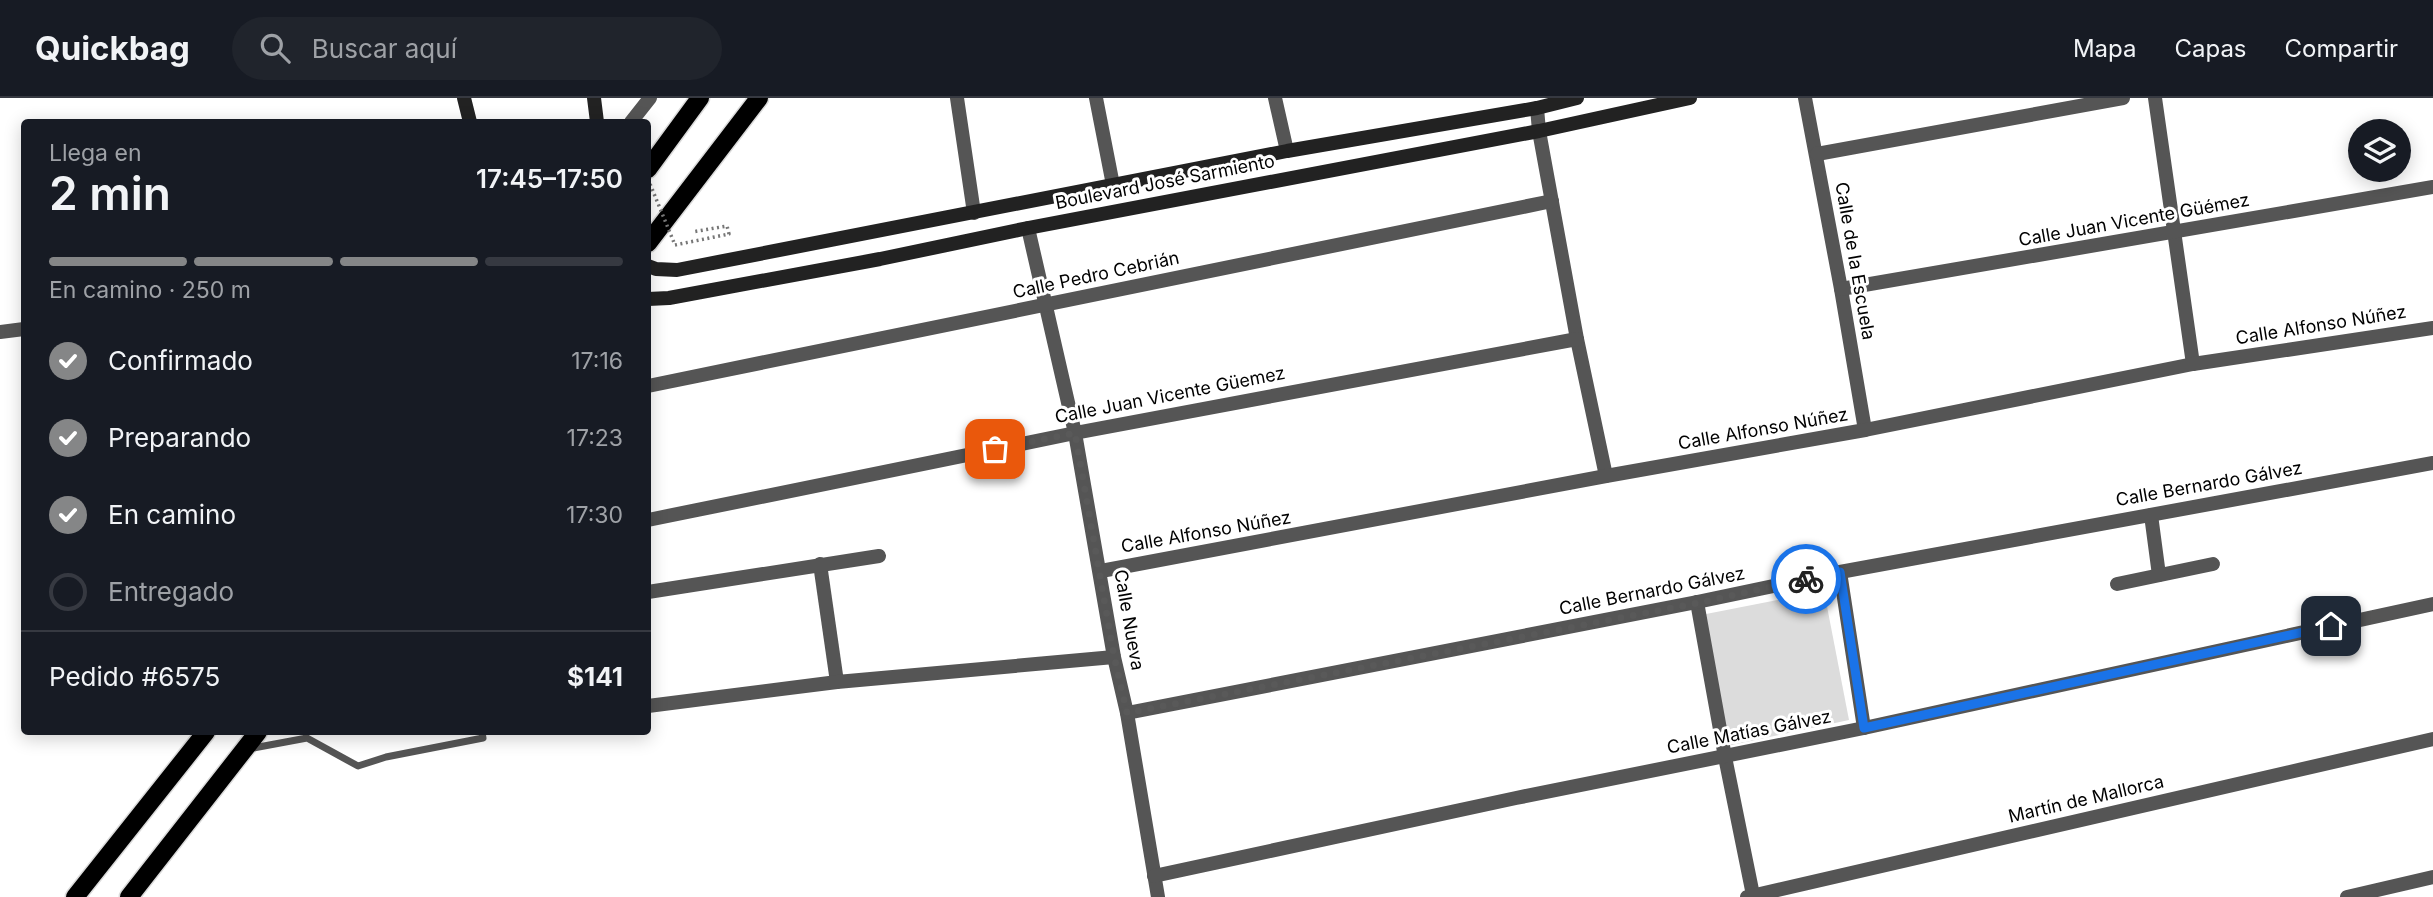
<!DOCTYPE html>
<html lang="es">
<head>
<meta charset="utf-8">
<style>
	:root { --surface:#171b24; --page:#20242c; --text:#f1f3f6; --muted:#9ea1a6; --line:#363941; --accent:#858687 }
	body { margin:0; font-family:Inter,sans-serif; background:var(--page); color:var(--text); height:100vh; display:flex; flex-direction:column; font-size:26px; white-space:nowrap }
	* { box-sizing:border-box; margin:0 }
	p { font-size:23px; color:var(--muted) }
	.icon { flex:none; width:38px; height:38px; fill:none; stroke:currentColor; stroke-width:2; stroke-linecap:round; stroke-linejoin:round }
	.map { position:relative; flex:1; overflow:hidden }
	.sheet { position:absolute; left:21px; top:21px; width:630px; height:616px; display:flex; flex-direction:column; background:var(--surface); border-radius:7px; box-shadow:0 4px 18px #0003 }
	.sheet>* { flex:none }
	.controls { position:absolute; left:2348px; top:21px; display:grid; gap:14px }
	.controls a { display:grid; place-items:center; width:63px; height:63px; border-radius:50%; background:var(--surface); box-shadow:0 4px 18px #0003; font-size:35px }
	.pin { position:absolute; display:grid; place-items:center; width:60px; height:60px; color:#fff; margin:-30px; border-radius:14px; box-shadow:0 4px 10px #0006 }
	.courier { position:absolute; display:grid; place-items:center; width:70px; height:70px; margin:-35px; border:5px solid #1a73e8; border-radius:50%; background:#fff; color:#222; box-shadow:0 2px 9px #0007 }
	.headline em { font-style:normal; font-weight:600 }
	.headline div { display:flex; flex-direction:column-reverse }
	.headline { display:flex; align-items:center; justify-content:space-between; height:119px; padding:0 28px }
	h1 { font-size:46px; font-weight:600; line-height:52px }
	.bar { display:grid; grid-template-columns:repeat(4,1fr); gap:10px 7px; align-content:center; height:84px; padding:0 28px }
	.bar i { height:9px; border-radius:5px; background:var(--line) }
	.bar .active { background:var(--accent) }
	.bar p { grid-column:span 4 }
	.line { display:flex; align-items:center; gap:18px; padding:0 28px; border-top:2px solid var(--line) }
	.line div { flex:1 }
	ol { padding:0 28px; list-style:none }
	li { display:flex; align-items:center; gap:21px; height:77px }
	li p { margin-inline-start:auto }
	li .icon { padding:7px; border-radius:50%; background:var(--accent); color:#fff; stroke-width:4 }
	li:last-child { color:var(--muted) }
	li i { width:38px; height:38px; border:4px solid var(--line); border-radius:50% }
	header { display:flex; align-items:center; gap:42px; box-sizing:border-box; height:98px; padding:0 35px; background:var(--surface); border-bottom:2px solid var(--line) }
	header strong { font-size:33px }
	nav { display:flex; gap:38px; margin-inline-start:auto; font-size:24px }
	.search { width:490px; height:63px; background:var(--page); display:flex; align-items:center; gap:18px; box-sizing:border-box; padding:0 24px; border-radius:38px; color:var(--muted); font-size:26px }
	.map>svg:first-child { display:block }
</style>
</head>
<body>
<header>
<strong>Quickbag</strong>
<div class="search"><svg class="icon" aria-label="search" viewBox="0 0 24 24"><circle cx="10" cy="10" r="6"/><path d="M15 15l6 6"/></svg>Buscar aquí</div>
<nav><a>Mapa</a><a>Capas</a><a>Compartir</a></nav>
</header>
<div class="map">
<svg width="2433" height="799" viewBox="0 0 2433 799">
	<rect width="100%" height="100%" fill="#fff"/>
	<path fill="#dcdcdc" d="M 1824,493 L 1849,622 L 1727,648 L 1701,517 Z"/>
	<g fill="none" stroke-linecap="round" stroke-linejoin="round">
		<g stroke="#dbdbdb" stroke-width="21">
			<g id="primary">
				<path d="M 648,71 L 700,0"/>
				<path d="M 648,145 L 759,0"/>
				<path d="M 75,799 L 206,634"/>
				<path d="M 129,799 L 258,634"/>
			</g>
		</g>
		<path stroke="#777" stroke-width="3.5" stroke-dasharray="2 3.5" stroke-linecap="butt" d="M 675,147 L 729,136 L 727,128 L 692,134"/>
		<path stroke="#555" stroke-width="7" d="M 248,651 L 307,640 L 358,668 L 386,659 L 483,640 L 482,634"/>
		<g stroke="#555" stroke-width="14">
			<path d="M 957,0 L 974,115"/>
			<path d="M 1096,0 L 1113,87"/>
			<path d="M 1275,0 L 1287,53"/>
			<path d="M 1805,0 L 1841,191 L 1865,332"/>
			<path d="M 2155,0 L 2193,266"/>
			<path d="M 1537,10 L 1539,33 L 1577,241 L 1606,378"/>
			<path d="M 631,24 L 650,0"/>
			<path d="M 1817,56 L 2123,0"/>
			<path d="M 1028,130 L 1075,335 L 1114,559 L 1127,615 L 1158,799"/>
			<path d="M 1841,191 L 2433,89"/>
			<path d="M 0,234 L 24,231"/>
			<path d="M 648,288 L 1552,103"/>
			<path d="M 2151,417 L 2159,477"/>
			<path d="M 648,422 L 1075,335 L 1577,241"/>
			<path d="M 820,466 L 837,584"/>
			<path d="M 1101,473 L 1606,378 L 1865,332 L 2193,266 L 2433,230"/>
			<path d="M 1840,474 L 1864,630"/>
			<path d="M 2117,486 L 2213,466"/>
			<path d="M 648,494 L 879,458"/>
			<path d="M 1697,504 L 1725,659 L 1753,797"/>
			<path d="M 648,608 L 837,584 L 1114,559"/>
			<path d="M 1127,615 L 1697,504 L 1840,474 L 2433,365"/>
			<path d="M 1154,778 L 1516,700 L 1864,630 L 2433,506"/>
			<path d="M 1747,799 L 2433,641"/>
			<path d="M 2347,799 L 2433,779"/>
		</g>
		<g stroke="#222" stroke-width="14">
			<path d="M 464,0 L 470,24"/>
			<path d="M 594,0 L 597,24"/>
			<path d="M 648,168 L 656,171 L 677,172 L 1287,53 L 1537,10 L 1577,0"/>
			<path d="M 648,201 L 669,200 L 880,161 L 1028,130 L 1539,33 L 1690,0"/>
		</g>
		<use href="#primary" stroke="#000" stroke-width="18"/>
		<path stroke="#777" stroke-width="3.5" stroke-dasharray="2 3.5" stroke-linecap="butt" d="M 648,81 L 675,147"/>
	</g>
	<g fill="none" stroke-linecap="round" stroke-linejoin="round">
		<path stroke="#595959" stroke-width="7" stroke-dasharray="0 12.6" d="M 995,351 L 1075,335 L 1114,558 L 1127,615 L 1698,505 L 1806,481"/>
		<path stroke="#1a73e8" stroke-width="9" d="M 1806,481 L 1840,474 L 1864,630 L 2331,528"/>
	</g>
	<g text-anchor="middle" stroke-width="6" stroke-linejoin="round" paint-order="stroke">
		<g font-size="18" fill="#000" stroke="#fff">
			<text transform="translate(1165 84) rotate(-11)" y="6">Boulevard José Sarmiento</text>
			<text transform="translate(2134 122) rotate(-10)" y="6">Calle Juan Vicente Güémez</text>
			<text transform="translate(1855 163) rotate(80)" y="6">Calle de la Escuela</text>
			<text transform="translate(1096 177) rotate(-12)" y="6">Calle Pedro Cebrián</text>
			<text transform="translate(2321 227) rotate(-9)" y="6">Calle Alfonso Núñez</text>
			<text transform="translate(1170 297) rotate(-11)" y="6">Calle Juan Vicente Güemez</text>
			<text transform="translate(1763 331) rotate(-10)" y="6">Calle Alfonso Núñez</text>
			<text transform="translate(2209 386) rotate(-10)" y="6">Calle Bernardo Gálvez</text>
			<text transform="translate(1206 434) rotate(-10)" y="6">Calle Alfonso Núñez</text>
			<text transform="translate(1652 493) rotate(-11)" y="6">Calle Bernardo Gálvez</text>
			<text transform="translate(1129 522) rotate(80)" y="6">Calle Nueva</text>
			<text transform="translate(1749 634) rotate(-11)" y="6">Calle Matías Gálvez</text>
			<text transform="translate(2086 701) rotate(-13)" y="6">Martín de Mallorca</text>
		</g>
	</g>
</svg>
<div class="controls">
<a><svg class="icon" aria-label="layers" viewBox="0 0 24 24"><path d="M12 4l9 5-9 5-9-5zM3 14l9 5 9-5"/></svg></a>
</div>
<div class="pin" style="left:995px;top:351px;background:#ea580c"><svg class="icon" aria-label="bag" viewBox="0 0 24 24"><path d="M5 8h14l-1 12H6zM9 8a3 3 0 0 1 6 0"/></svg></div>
<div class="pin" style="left:2331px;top:528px;background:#1f2937"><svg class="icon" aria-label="home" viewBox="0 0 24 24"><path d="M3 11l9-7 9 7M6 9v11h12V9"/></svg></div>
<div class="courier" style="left:1806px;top:481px"><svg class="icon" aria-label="bike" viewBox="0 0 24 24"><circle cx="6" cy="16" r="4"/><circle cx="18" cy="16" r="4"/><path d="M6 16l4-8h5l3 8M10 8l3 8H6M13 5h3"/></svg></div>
<section class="sheet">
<div class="headline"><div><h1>2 min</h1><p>Llega en</p></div><em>17:45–17:50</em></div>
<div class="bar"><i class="active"></i><i class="active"></i><i class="active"></i><i></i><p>En camino · 250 m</p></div>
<ol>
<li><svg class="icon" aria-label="check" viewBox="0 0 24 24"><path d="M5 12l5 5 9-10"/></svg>Confirmado<p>17:16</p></li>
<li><svg class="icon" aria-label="check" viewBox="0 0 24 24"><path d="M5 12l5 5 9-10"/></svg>Preparando<p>17:23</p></li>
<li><svg class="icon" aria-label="check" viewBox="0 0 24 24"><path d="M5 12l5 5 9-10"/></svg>En camino<p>17:30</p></li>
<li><i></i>Entregado</li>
</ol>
<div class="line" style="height:91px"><div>Pedido #6575</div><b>$141</b></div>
</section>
</div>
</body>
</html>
